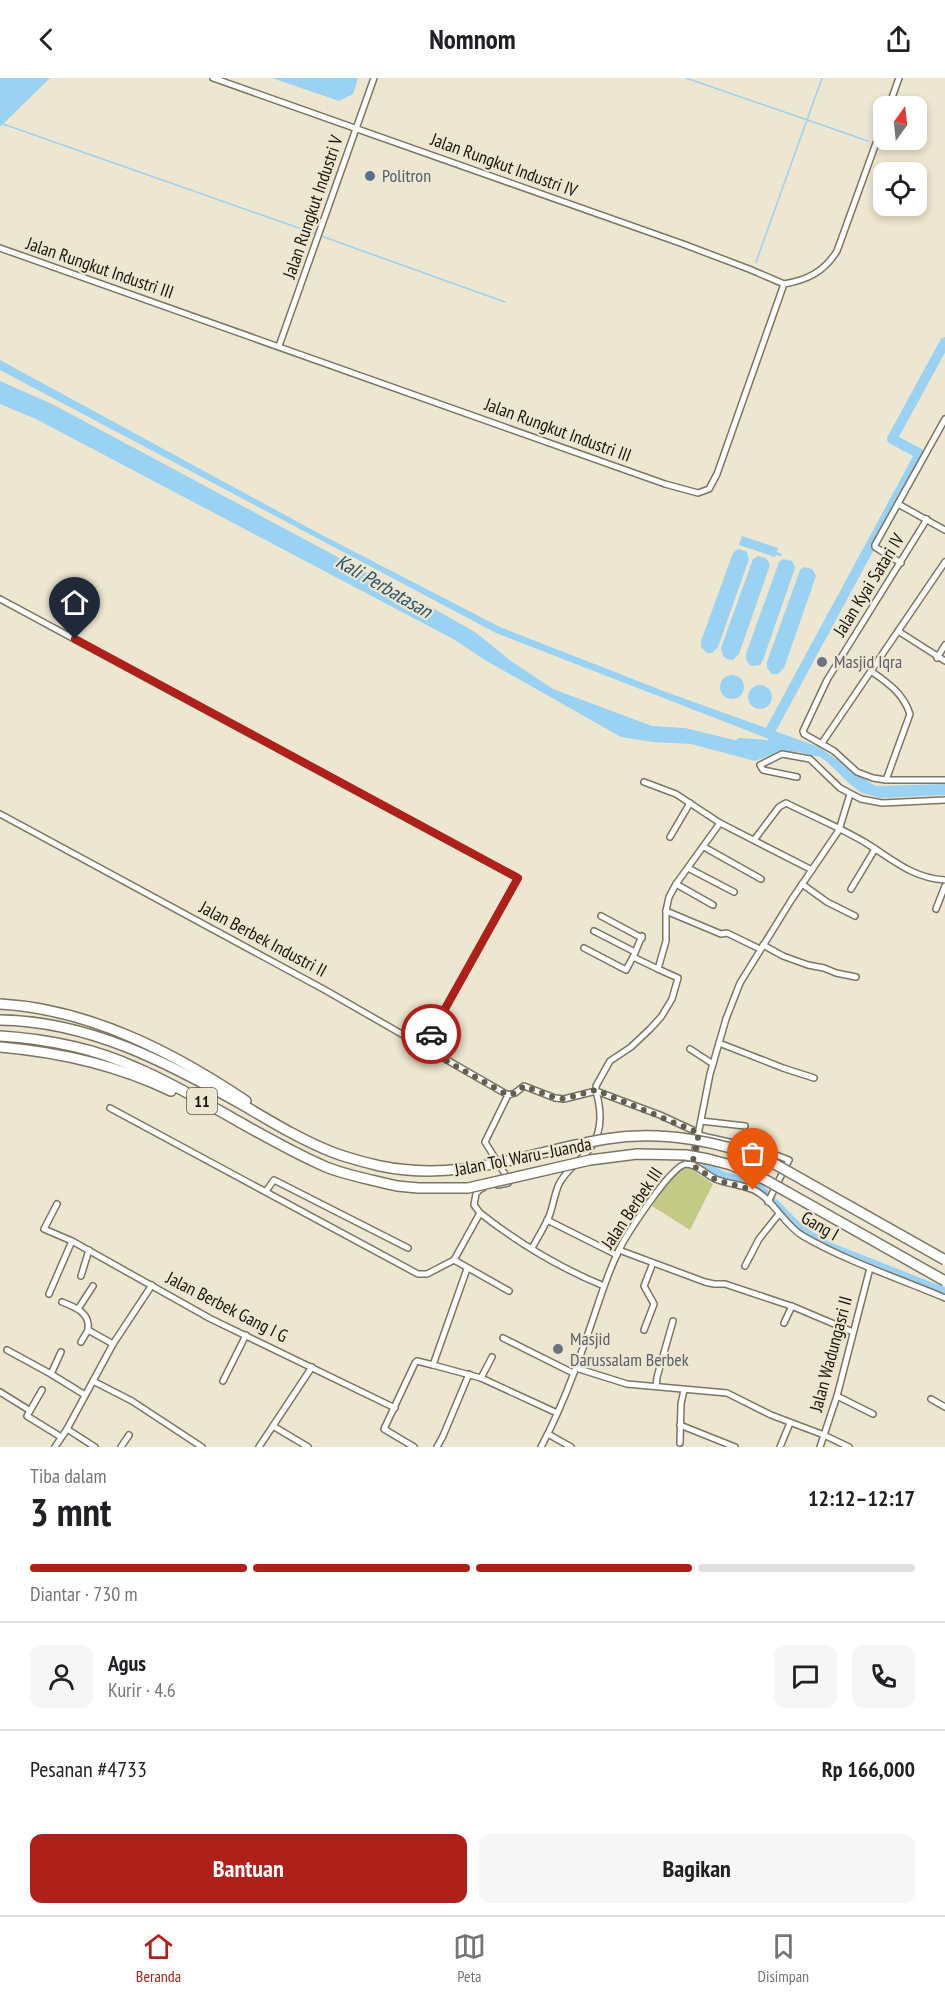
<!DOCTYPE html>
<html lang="id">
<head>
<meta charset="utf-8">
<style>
	:root { --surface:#fff; --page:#f6f6f6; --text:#202124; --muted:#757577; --line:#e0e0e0; --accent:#b0201a }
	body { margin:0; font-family:"PT Sans Narrow",sans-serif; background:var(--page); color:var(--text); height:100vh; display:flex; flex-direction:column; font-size:22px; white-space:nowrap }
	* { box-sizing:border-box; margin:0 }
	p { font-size:20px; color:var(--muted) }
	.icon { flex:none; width:33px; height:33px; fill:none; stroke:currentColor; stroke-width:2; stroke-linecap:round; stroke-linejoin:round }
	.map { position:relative; height:1369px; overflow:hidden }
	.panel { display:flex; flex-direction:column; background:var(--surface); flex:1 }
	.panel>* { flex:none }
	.needle { width:39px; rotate:15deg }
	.fabs { position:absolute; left:873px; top:18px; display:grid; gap:12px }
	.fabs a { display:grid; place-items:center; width:54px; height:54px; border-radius:12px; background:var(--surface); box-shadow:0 3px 9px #0003; font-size:30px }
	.pin { position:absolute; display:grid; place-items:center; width:51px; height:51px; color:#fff; margin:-62px -26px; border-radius:50% 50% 50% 0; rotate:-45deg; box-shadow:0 0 6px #0007 }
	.pin .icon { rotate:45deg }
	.courier { position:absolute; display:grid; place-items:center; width:60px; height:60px; margin:-30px; border:4px solid #b0201a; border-radius:50%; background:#fff; color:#222; box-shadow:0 2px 8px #0007 }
	.overview em { font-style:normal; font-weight:700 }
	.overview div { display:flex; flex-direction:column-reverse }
	.overview { display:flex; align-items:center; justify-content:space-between; height:102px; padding:0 30px }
	h1 { font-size:39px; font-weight:700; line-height:45px }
	.bar { display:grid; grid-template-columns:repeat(4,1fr); gap:9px 6px; align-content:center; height:72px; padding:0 30px }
	.bar i { height:8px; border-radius:4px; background:var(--line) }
	.bar .selected { background:var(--accent) }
	.bar p { grid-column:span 4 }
	.line { display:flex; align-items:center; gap:15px; padding:0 30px; border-top:2px solid var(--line) }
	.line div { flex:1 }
	.round { display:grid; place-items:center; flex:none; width:63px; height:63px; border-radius:12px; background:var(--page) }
	.button { display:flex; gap:12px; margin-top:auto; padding:12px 30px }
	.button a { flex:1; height:69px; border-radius:12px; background:var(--accent); color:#fff; font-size:24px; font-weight:700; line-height:69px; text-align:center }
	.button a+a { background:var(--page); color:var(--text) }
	header { display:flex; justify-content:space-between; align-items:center; height:78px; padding:0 30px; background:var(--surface); font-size:27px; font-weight:700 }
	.tabs { display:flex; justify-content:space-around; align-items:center; height:84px; border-top:2px solid var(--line); background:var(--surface); font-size:16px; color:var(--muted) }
	.tabs a { display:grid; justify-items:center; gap:3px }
	.tabs .selected { color:var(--accent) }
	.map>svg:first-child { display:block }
</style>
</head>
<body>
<header><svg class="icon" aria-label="back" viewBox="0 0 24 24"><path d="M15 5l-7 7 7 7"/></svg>Nomnom<svg class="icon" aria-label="share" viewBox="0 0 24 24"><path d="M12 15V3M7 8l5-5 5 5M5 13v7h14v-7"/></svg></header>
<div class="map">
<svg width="945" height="1369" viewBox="0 0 945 1369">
	<rect width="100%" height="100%" fill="#ede6d0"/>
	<path fill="#c2ca85" d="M 684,1089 L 690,1090 L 713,1106 L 690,1152 L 652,1128 L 670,1099 Z"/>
	<g fill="#9ad2f3">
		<path d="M 0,0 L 50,0 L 0,49 Z"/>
		<path d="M 272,0 L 358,0 L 353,16 L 339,23 Z"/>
		<path d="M 0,282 L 320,456 L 500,549 L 666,614 L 819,669 L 872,706 L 877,708 L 945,706 L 945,717 L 880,720 L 862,715 L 851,707 L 826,683 L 820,679 L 798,674 L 773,676 L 755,683 L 691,666 L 653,664 L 621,659 L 485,582 L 455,562 L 36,341 L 0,326 L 0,303 L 52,326 L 431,529 L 475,554 L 511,583 L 553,611 L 652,648 L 685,650 L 763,669 L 769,661 L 496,555 L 0,292 Z"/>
		<path d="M 742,458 L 778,470 L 777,474 L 782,476 L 781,478 L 776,477 L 775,479 L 739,467 Z"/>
		<path d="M 738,471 L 746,473 L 749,481 L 718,569 L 712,575 L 707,575 L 701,569 L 701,563 L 733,475 Z"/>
		<path d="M 758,478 L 766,480 L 770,487 L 739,576 L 733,582 L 727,581 L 723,578 L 721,570 L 753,481 Z"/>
		<path d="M 783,481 L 792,483 L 795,490 L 763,582 L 760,587 L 751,588 L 746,582 L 746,576 L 779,484 Z"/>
		<path d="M 804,489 L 812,491 L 816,498 L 784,590 L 778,596 L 772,596 L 767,590 L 767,584 L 800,492 Z"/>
		<circle cx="732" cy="609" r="12"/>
		<circle cx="760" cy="619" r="12"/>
	</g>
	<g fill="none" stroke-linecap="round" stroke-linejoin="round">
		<g stroke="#9ad2f3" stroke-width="1.5">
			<path d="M 686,0 L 868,63"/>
			<path d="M 0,45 L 316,156"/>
			<path d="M 321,158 L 505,224"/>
			<path d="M 756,184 L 822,0"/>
		</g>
		<g stroke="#9ad2f3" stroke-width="10">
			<path d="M 769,655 L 920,376 L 892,361 L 945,264"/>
			<path d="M 740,665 L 779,668"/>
			<path d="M 706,1090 L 724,1099 L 755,1106 L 799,1151 L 826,1168 L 945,1215"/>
		</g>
		<g stroke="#7c7561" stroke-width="8">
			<g id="minor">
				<path d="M 213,0 L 683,166 L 749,191 L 784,206"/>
				<path d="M 889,28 L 899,0"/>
				<path d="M 0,170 L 665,406 L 698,415 L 709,411 L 717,396 L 784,206 C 807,202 824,194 837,173 L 884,43"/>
				<path d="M 279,268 L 374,0"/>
				<path d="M 898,426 L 945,452"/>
				<path d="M 927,441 L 827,602 L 803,653 L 804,656 L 834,673 L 857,694 L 873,700 L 886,702 L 945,702"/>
				<path d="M 901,485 L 875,469 L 875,467 L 945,341"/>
				<path d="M 0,521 L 518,800 L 423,970"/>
				<path d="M 898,553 L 945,583"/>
				<path d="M 937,580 L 945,567"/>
				<path d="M 871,593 C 888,605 903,615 910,636 L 886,702"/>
				<path d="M 822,665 L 945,484"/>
				<path d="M 797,699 L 763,692 L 760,687 L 782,676 L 810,681 L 840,710 L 861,721 L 882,725 L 945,722"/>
				<path d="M 644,704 L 676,716 L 720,745 L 812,792"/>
				<path d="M 0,736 L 325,912 L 508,1017"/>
				<path d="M 670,759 L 690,725"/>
				<path d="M 754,762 L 779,729 L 786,725 C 812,738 841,750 866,765 C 892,781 912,800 945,802"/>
				<path d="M 704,769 L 761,801"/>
				<path d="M 688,790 L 734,814"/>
				<path d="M 676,806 L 713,827"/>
				<path d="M 802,806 L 827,824 L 855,838"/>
				<path d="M 851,811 L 875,771"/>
				<path d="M 936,831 L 945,808"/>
				<path d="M 666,833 L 721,856 L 727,855 L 760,871"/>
				<path d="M 601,838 L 642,860"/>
				<path d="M 594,853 L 635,874"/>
				<path d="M 763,867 L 783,878 L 808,887 L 824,890 L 836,895 L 856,899"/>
				<path d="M 584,870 L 626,892 L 633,879 L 658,891"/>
				<path d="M 634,877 L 642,858"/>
				<path d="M 719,965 L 783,990 L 814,1000"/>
				<path d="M 690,971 L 713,986"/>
				<path d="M 596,1013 L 596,1008 L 610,983 L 631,969 L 650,951 L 661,939 L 672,921 L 678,900 L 658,891 L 666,863 L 666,833 L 669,819 L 676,806 L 720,745"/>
				<path d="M 508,1017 L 515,1015 L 524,1008 L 555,1020 L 564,1021 L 596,1013 L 660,1037 L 699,1055"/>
				<path d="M 110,1030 L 418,1196 L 427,1196 L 454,1182"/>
				<path d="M 701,1043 L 745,1048"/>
				<path d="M 698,1057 L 760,1071 L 789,1082 L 768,1124"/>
				<path d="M 692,1087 L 710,996 L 726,941 L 740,905 L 792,821 L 839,752 L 850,716"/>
				<path d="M 498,1107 L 508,1105 L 508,1101 L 485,1064 L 508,1017"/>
				<path d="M 483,1110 L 479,1112 L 476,1116 L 474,1127 L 480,1135 C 517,1164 560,1190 604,1208"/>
				<path d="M 266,1113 L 274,1102 L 408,1170"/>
				<path d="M 57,1126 L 44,1151 L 72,1163"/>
				<path d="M 547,1142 L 617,1177"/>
				<path d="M 532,1170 C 537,1161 543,1151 548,1141 C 553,1130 554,1117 559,1106 C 566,1092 578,1085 587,1074 C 603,1057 602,1034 596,1013"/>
				<path d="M 619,1172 L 705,1204 L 714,1206 L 725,1206 L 794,1229 L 853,1254"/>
				<path d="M 454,1182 L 509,1213"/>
				<path d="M 454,1182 L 480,1135"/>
				<path d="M 745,1188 L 759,1161 L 779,1136"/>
				<path d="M 81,1198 L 89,1172"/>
				<path d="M 49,1216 L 72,1163 L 211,1241 L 395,1330"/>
				<path d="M 62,1224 C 75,1229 91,1235 88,1252 L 113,1266"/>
				<path d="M 78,1231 L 93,1208"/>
				<path d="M 784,1245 L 792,1228"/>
				<path d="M 644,1252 L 654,1226 L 644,1208 L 653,1185"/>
				<path d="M 503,1260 L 573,1295"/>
				<path d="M 81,1264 L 88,1252"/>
				<path d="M 7,1272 L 51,1296 L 85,1317"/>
				<path d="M 433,1287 L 481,1300 L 557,1335"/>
				<path d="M 576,1290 L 627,1306 L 727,1315 L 771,1337 L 824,1357 L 849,1369"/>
				<path d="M 51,1296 L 61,1274"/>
				<path d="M 481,1300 L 492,1279"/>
				<path d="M 93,1303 L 113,1266 L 152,1207"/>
				<path d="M 223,1303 L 246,1257"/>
				<path d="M 656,1308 L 657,1299 L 673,1243"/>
				<path d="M 42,1312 L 27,1338 L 61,1359"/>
				<path d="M 0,1314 L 29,1332"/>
				<path d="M 837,1318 L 873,1336"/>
				<path d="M 931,1321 L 945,1329"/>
				<path d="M 680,1347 L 735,1369"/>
				<path d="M 273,1348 L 308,1369"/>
				<path d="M 67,1351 L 95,1369"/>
				<path d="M 548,1356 L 571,1369"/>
				<path d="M 680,1365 L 681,1326 L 684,1312"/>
				<path d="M 55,1369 L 67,1351 L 93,1303 L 132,1323 L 202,1369"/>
				<path d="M 121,1369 L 129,1357"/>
				<path d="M 259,1369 L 312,1289"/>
				<path d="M 414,1369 L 384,1351 L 415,1285 L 417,1283 L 433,1287 L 467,1191"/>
				<path d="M 437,1369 L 443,1358 L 469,1296"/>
				<path d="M 541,1369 C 565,1324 582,1274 598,1226 C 604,1208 610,1191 618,1174 C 625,1159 671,1087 686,1086 C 698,1086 708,1099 718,1102 C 730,1106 743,1107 754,1112 C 773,1121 784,1147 803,1158 C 848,1184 898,1200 945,1220"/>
				<path d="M 780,1369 L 790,1345"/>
				<path d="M 820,1369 L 837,1318 L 870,1190"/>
			</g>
		</g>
		<g stroke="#7c7561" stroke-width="12">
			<g id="motorway">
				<path d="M 0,926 C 89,931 173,974 246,1023"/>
				<path d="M 0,942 C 89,943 168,985 243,1027 C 272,1044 301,1062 332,1074 C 347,1080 364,1084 380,1088"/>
				<path d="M 0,958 C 47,961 94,970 137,990 C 202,1018 261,1061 326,1089 C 349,1098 373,1102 397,1108"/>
				<path d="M 0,969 C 58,974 119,988 171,1013"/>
			</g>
		</g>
		<use href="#minor" stroke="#fff" stroke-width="5"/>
		<use href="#motorway" stroke="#fff" stroke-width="9"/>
		<g stroke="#7c7561" stroke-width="12" stroke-linecap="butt">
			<g id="motorway-bridge">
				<path d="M 380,1088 C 462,1105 528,1074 606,1061 C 662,1052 721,1063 773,1085 L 945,1182"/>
				<path d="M 397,1108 L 418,1110 L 468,1110 L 590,1082 L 637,1076 L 686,1077 L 708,1081 L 731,1087 L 764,1101 L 945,1203"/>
			</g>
		</g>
		<use href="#motorway-bridge" stroke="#fff" stroke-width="9"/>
	</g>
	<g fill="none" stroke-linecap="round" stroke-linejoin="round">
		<path stroke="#635e51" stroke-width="6" stroke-dasharray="0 10.8" d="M 431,956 L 423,970 L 508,1017 L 515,1015 L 524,1008 L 555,1020 L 564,1021 L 596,1012 L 699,1055 L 692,1087 L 716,1102 L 753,1112"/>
		<path stroke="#b0201a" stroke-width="8" d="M 75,561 L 518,800 L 431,956"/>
	</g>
	<circle fill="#5c6f8a" stroke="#ede6d0" stroke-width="2" cx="370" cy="98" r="6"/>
	<g fill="#6b7280" stroke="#ede6d0" stroke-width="2">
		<circle cx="822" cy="584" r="6"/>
		<circle cx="558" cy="1271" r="6"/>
	</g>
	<g text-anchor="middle" stroke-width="4.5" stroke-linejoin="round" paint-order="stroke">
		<rect fill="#ede6d0" stroke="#585448" stroke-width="1.5" x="187" y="1010" width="30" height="26" rx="4.5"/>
		<g font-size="16" font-weight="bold" fill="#18150d">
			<text x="202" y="1029">11</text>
		</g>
		<g font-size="18" fill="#18150d" stroke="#ede6d0">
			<text transform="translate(504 87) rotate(20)" y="6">Jalan Rungkut Industri IV</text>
			<text transform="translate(313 129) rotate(-71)" y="6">Jalan Rungkut Industri V</text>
			<text transform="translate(100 190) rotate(19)" y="6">Jalan Rungkut Industri III</text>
			<text transform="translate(558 352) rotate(20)" y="6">Jalan Rungkut Industri III</text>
			<text transform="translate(869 507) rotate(-58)" y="6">Jalan Kyai Satari IV</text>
			<text transform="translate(263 861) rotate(28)" y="6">Jalan Berbek Industri II</text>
			<text transform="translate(523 1079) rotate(-11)" y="6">Jalan Tol Waru–Juanda</text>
			<text transform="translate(632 1130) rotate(-56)" y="6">Jalan Berbek III</text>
			<text transform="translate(820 1148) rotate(30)" y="6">Gang I</text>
			<text transform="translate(227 1229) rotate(27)" y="6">Jalan Berbek Gang I G</text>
			<text transform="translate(831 1276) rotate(-75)" y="6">Jalan Wadungasri II</text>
		</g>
		<g font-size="18" fill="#4e5e75" stroke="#ede6d0" text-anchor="start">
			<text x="382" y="104">Politron</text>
		</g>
		<g font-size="18" fill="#5b616d" stroke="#ede6d0" text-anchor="start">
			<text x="834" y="590">Masjid Iqra</text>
			<text x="570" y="1267">Masjid<tspan x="570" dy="21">Darussalam Berbek</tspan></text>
		</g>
		<g font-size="20" font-style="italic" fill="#29536b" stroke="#ede6d0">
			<text transform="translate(384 508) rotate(30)" y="7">Kali Perbatasan</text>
		</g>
	</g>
</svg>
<div class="fabs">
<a><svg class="needle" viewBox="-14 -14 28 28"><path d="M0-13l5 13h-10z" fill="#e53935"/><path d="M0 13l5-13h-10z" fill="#757577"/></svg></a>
<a><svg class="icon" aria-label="locate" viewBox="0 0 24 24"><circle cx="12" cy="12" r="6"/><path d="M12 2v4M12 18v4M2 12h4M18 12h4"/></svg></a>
</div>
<div class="pin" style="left:753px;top:1112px;background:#ea580c"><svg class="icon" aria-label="bag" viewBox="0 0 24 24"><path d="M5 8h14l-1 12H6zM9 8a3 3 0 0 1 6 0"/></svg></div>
<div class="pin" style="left:75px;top:561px;background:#1f2937"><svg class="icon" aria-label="home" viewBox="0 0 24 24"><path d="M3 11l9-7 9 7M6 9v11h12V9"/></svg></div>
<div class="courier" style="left:431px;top:956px"><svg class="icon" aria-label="car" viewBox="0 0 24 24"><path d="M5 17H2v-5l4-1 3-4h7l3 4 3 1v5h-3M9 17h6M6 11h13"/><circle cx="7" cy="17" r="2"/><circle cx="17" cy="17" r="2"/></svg></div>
</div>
<section class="panel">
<div class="overview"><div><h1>3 mnt</h1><p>Tiba dalam</p></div><em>12:12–12:17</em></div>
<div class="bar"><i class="selected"></i><i class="selected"></i><i class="selected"></i><i></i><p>Diantar · 730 m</p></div>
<div class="line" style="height:108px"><a class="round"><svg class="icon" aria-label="person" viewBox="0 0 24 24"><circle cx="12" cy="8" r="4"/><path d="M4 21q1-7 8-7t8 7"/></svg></a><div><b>Agus</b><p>Kurir · 4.6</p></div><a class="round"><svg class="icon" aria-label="chat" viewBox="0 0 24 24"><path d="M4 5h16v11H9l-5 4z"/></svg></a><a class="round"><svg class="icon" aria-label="phone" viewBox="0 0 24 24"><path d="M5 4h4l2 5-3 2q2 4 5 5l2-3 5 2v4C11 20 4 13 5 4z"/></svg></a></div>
<div class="line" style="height:78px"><div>Pesanan #4733</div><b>Rp 166,000</b></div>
<div class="button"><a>Bantuan</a><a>Bagikan</a></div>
</section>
<nav class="tabs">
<a class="selected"><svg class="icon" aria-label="home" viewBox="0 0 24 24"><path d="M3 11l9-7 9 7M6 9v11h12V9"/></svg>Beranda</a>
<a><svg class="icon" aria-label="map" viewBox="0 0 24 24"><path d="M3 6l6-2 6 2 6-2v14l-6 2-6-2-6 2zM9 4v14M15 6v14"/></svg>Peta</a>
<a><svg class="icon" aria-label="saved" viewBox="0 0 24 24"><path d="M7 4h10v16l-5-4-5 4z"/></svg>Disimpan</a>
</nav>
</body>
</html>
